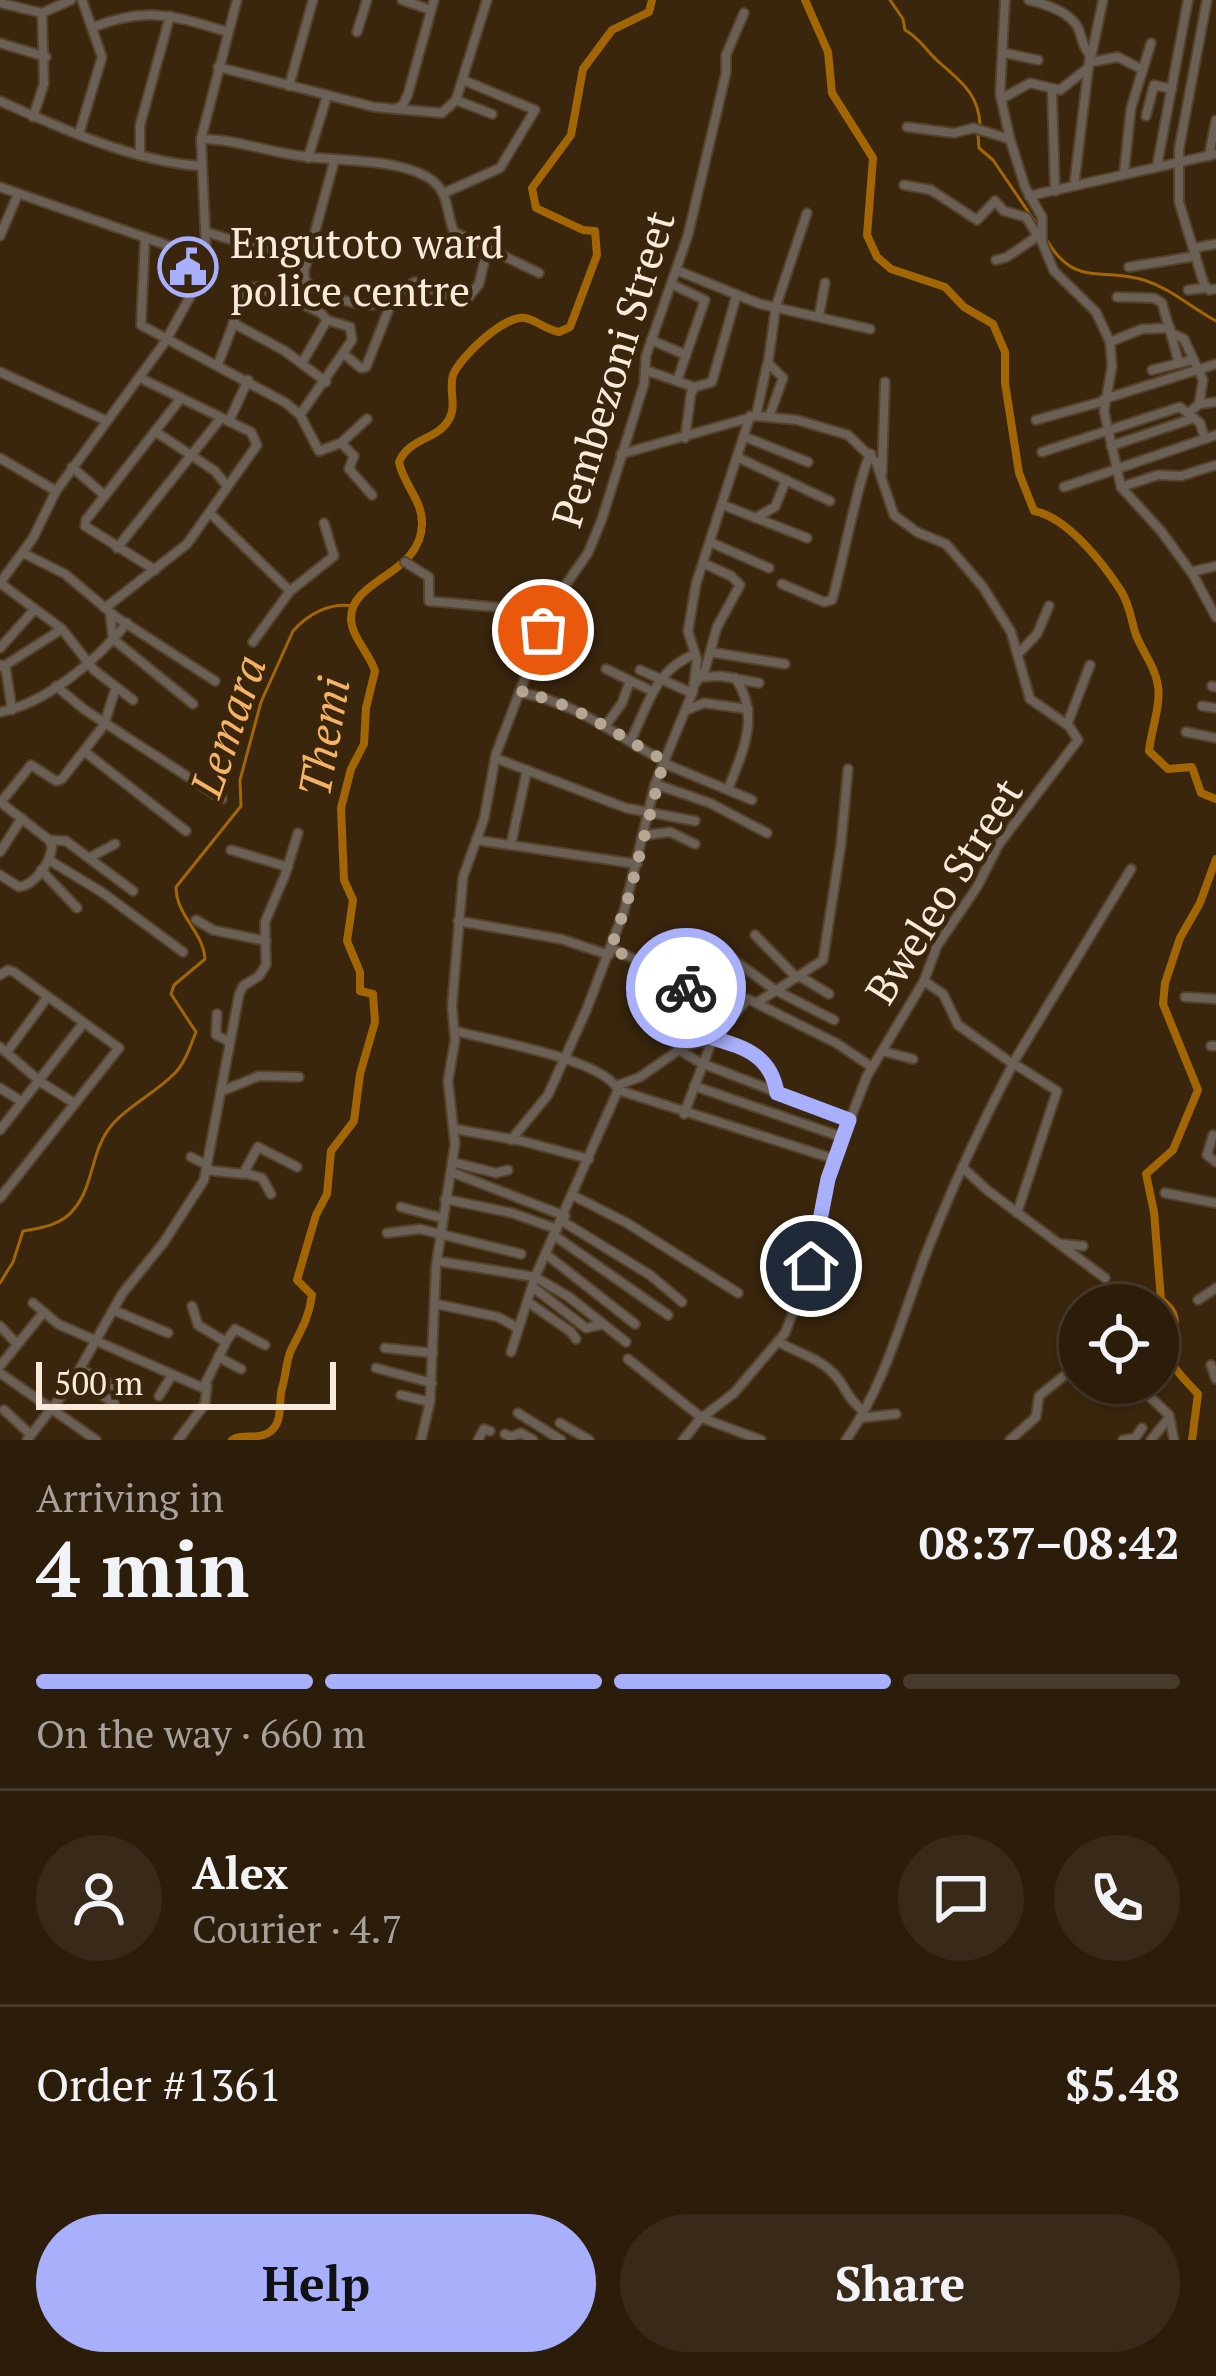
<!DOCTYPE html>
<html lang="en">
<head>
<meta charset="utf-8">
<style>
	:root { --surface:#2c1c0a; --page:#382918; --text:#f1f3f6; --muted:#a6a19c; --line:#483a2b; --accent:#a8b0fc }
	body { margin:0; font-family:"PT Serif",serif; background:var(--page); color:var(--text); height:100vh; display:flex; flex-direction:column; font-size:45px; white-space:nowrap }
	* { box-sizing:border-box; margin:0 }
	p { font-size:39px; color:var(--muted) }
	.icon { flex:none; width:66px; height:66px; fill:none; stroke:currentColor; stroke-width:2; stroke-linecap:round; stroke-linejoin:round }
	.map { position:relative; height:1440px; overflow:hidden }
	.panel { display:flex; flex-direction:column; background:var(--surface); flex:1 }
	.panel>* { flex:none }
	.controls { position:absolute; left:1059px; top:1284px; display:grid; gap:24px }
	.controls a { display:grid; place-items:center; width:120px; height:120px; border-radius:50%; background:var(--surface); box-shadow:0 3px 9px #0004,0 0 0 3px var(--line); font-size:60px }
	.scale { position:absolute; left:36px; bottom:30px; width:300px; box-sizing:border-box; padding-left:12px; border:6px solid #f8ebdc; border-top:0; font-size:33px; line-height:42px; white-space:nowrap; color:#f8ebdc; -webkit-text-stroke:9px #3a260d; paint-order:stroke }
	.pin { position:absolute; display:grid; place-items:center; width:102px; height:102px; color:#fff; margin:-51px; border:6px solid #fff; border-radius:50%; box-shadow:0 3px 12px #0007 }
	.courier { position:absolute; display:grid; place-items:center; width:120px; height:120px; margin:-60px; border:9px solid #a8b0fc; border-radius:50%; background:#fff; color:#222; box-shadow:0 3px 15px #0007 }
	.overview em { font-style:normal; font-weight:700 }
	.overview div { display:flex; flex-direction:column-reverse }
	.overview { display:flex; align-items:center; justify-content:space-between; height:204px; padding:0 36px }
	h1 { font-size:78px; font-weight:700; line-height:90px }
	.bar { display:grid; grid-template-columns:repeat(4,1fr); gap:18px 12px; align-content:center; height:144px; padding:0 36px }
	.bar i { height:15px; border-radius:9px; background:var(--line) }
	.bar .current { background:var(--accent) }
	.bar p { grid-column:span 4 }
	.line { display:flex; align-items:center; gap:30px; padding:0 36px; border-top:3px solid var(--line) }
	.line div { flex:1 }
	.round { display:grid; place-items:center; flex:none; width:126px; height:126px; border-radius:63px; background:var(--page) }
	.button { display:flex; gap:24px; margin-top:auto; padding:24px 36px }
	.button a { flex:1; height:138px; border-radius:72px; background:var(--accent); color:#111; font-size:48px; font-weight:700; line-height:138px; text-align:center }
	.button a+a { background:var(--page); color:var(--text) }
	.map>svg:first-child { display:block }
</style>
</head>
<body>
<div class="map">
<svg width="1216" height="1440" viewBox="0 0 1216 1440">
	<rect width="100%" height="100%" fill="#3a260d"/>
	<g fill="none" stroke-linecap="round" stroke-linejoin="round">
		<g stroke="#a36605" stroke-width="3">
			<path d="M 890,0 L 903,19 L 905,30 C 920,38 927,52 940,63 C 960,81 979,94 980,125"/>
			<path d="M 978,134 L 979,148 L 993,160 L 1040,229"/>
			<path d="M 1045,237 C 1073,288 1099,267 1144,280 C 1172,289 1190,307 1216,321"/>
			<path d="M 0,1283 L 13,1262 L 23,1231 C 41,1228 62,1225 74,1209 C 93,1187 91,1154 108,1130 C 125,1107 153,1095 174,1074 C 185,1063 190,1047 196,1032 L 171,994 L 174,985 L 205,959 C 203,931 176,916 176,887 L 241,806 L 240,780 L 261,702 L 293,631 C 308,614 330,602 353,606"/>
		</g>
		<g stroke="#a36605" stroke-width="8">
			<path d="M 805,0 L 828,52 L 832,93 L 873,158 L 867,235 L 877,257 L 891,269 L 945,287 L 964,307 L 993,324 L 1005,352 L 1005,383 L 1019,473 L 1034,511 C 1067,517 1103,563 1121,591 C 1130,605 1131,620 1136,635 C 1143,653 1155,666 1158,686 C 1161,705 1151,731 1149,751 L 1168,769 L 1192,767 L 1201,793 L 1216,799"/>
			<path d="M 232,1440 C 242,1433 257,1440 268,1433 C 284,1424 278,1403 282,1388 C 286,1376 286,1361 291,1350 C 301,1330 309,1318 312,1295 L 297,1280 L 316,1215 L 327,1194 L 331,1151 L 354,1121 L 360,1074 L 375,1022 L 373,994 L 360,991 L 360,972 L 347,941 L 353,900 L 344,880 L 341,808 L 351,769 L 364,744 L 366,708 L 375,671 C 370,654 352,638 351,619 C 350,579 421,575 422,524 C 423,501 403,484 399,462 C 409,438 436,440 448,421 C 458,406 448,390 453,375 C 460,357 504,315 525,318 C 536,320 547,330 559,332 L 570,327 L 597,255 L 595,231 L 583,230 L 536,208 L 532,188 L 571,135 L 583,69 L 612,30 L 649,12 L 652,0"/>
			<path d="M 1192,1440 L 1198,1394 C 1190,1385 1177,1373 1172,1363 C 1161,1336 1191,1321 1161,1300 L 1154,1212 L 1146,1174 L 1173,1150 L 1198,1090 L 1163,1004 L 1165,983 L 1180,938 L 1200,903 L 1216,859"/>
		</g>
		<g stroke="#55422a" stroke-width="12">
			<g id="minor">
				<path d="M 402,0 L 431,10"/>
				<path d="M 1005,0 L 1000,94 L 1010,139 L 1025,187 L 1042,217 L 1042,242 L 1054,271 L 1096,312 L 1110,342 L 1112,366 L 1104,411 L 1121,487 L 1161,531 L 1191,572 L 1216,566"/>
				<path d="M 1029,0 C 1045,4 1068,11 1077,26 C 1083,37 1081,45 1090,55 L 1074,186"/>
				<path d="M 1207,0 L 1179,149 L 1179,202 L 1204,284 L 1209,290 L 1216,289"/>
				<path d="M 0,3 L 42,13 L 71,0"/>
				<path d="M 94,27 C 147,6 175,16 228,32"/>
				<path d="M 357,32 L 367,0"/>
				<path d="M 0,43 L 46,57"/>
				<path d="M 1005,53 L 1038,60"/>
				<path d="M 1091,57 L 1103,0"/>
				<path d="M 1091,62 L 1118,57 L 1143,70"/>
				<path d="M 218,67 L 374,107 L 442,113 L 456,100 L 487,0"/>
				<path d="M 289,86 L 313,0"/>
				<path d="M 1052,91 L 1055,191"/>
				<path d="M 1001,99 L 1030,83 L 1060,90 L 1088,68"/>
				<path d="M 456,100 L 492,114"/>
				<path d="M 0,101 C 60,128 135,162 201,166"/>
				<path d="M 395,109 L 403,105 L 408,94 L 434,0"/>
				<path d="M 1146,116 L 1154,85 L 1172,89"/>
				<path d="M 33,117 L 44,84 L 42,13"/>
				<path d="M 907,127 L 954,133 L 974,128 L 1009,139"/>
				<path d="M 79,134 L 102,57 L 82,0"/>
				<path d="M 201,139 C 233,139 262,150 294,155 C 332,162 403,157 433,181 C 450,195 446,214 454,232 L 539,273"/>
				<path d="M 140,153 L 140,125 L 170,16"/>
				<path d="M 1209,156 L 1216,120"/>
				<path d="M 308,158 L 327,96"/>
				<path d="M 1157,166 L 1188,0"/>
				<path d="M 1124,173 L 1131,108 L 1151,43"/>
				<path d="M 904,185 L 931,190 L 977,220 L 995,201 L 1004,211 L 1026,217 L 1039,238"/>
				<path d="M 0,187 L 178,249 L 203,262"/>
				<path d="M 444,193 L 500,168 L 535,110 L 463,80"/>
				<path d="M 1029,196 L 1216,154"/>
				<path d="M 206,232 L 296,259 L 304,264 L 305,281 C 323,296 369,313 391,300 C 401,295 405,286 415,282 L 464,303 L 479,284 L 487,250"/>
				<path d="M 0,236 L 18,194"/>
				<path d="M 145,239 L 141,325 L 286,403 L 300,415 L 319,451 L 341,443 L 367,419"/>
				<path d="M 1194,248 L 1216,244"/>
				<path d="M 996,260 L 1007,257 L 1038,236"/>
				<path d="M 306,265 L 334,162"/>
				<path d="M 1129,267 L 1196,256"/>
				<path d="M 676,270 L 760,304 L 870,329"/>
				<path d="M 671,284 L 705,300 L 677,381"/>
				<path d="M 1188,290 L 1206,288"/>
				<path d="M 1117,297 L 1154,298 L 1162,303 L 1179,363"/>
				<path d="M 294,300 L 321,313 L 327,320 L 302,363"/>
				<path d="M 819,316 L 825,283"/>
				<path d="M 233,323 L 285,351 L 326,382"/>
				<path d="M 1173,334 L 1184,339 L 1203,380 L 1199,404"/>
				<path d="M 651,340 L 686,355"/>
				<path d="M 1110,342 L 1142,329 L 1170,328"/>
				<path d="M 345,355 L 361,368 L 366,367 L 392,301"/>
				<path d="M 218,364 L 247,288 L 257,287 L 292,300 L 305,281"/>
				<path d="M 645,370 L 694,387"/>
				<path d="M 1152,370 L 1192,360"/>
				<path d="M 0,372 L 107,421"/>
				<path d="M 1104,399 L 1216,364"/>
				<path d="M 1190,412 L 1199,404 L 1216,402"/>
				<path d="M 300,415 L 352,340 L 350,327 L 327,320"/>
				<path d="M 756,416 L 767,365"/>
				<path d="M 769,417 L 783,378 L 768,363 L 776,306 L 807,213"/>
				<path d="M 1036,420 L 1104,401"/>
				<path d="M 229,421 L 248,380"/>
				<path d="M 156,432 L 215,471 L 227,486"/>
				<path d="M 745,437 L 808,462"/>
				<path d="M 685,438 L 691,393 L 695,387 L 712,382 L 736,297"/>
				<path d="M 341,443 L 354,456 L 349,469 L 372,495"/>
				<path d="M 1111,446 L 1194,418"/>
				<path d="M 1042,452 L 1180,407 L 1200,423 L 1205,439"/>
				<path d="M 621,454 L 756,416 L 797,420 L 848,435 L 876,462 L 894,515 L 917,532 L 946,544 L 983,587 L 1011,632 L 1030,699 L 1069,726 L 1078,740 L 999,844 L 977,887 L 937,946 L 924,981 L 867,1076 L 832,1166 L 811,1266 L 785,1333 L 734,1393 L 700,1419 L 683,1440"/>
				<path d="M 0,458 L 56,491"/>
				<path d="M 739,458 L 830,501"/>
				<path d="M 72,467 L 104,495"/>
				<path d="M 882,472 L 885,382"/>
				<path d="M 1064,487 L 1216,435"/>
				<path d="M 1121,487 L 1158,475 L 1181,476 L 1216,465"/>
				<path d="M 723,505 L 807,538"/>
				<path d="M 211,514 L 290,591 L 253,642"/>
				<path d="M 755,518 L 775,507 L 786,480"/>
				<path d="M 710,542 L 769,568"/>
				<path d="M 117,548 L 221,418"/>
				<path d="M 23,553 L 65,574 L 116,617 L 215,681"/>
				<path d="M 405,562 L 429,577 L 429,601 L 516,609 L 547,620"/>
				<path d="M 155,570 L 85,526 L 86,520 L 181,398"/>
				<path d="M 1192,573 L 1216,617"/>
				<path d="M 0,583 L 33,538 L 56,491 L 165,342 L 191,295 L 206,248 L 201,139 L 237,0"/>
				<path d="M 0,583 L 62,629 L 94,670 L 133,700"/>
				<path d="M 782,584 L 824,602 L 832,600 C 840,575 861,465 871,454"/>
				<path d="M 290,591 L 334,556 L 324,523"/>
				<path d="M 105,608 L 187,544 L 257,445 L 251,432 L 140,378"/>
				<path d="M 110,613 L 113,639 L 193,704"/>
				<path d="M 0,648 L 34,610"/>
				<path d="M 710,652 L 785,664"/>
				<path d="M 1018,654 L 1037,634 L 1049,606"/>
				<path d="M 1,665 L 6,670 L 12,710"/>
				<path d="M 4,666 L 62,629"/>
				<path d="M 606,669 L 652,691"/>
				<path d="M 640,670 L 692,693"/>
				<path d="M 702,677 L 721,676 L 759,683"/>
				<path d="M 695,684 L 705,670 L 717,627 L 740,585 L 731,576 L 703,563"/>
				<path d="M 56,686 L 85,710 L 222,799"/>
				<path d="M 1212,686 L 1216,687"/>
				<path d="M 522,693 C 578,703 615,736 664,761"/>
				<path d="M 1202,706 L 1216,708"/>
				<path d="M 687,710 L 704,703 L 748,709"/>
				<path d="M 0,712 C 47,703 97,660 127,623"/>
				<path d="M 606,725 L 622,703 L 630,681"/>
				<path d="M 1067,725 L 1090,665"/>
				<path d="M 1186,732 L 1216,738"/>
				<path d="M 631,740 C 649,703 655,670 695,654"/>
				<path d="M 85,752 L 186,831"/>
				<path d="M 495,758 L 626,808 L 695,821"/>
				<path d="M 663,763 L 752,800"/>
				<path d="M 655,784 L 710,803 L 767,833"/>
				<path d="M 728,789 C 743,752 761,714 735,678"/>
				<path d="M 1,802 L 31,765 L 56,781 L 62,779 L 104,725 L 116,687"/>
				<path d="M 646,835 L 670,832 L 695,844"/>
				<path d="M 49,840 L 66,841 L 133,891"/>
				<path d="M 476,840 L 637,864"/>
				<path d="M 511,844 L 527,770"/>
				<path d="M 231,850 L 288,867"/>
				<path d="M 0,852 L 22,818"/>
				<path d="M 89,858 L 115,844"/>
				<path d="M 49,860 L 103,893 L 183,952"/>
				<path d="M 41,870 L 77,908"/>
				<path d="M 0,875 L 19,887 C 35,885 50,863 52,847 L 49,840 L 0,802"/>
				<path d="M 196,920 L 213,930 L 266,941"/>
				<path d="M 458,921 L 561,939 L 609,955"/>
				<path d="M 755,935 L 797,978"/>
				<path d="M 611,948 L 659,971 L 729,1019"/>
				<path d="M 723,952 L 775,990 L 834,1020"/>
				<path d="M 0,975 L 8,970 L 14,972 L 119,1048 L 0,1198"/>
				<path d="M 801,977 L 829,994"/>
				<path d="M 719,982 L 746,1001"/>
				<path d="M 1185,997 L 1216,999"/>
				<path d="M 758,1002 L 823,960 L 841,844 L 848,769"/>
				<path d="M 217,1014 L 216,1035 L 230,1042"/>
				<path d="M 456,1031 C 491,1041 604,1059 618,1090 L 834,1159"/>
				<path d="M 1211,1046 L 1216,1046"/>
				<path d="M 0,1047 L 42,1083 L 74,1103"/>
				<path d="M 677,1050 C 717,1029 768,1045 777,1092"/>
				<path d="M 882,1051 L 913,1059"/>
				<path d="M 7,1052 L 46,999"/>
				<path d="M 616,1086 L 640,1077 L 679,1050 L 701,1063 L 849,1120"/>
				<path d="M 694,1086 L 842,1137"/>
				<path d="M 0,1088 L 21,1101"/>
				<path d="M 222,1091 L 259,1076 L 299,1077"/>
				<path d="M 684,1114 L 713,1038 L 748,999 L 836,1043 L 872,1067"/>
				<path d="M 455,1129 L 522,1141 L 589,1159"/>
				<path d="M 0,1130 L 82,1025"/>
				<path d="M 1213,1135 L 1207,1155 L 1216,1162"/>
				<path d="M 511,1140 L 548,1095 L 586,1011 L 624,911 L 655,784 L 693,691 L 697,660 L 688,631 L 696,584 L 750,416"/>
				<path d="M 191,1157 L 207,1165"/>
				<path d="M 452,1162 L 496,1173 L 508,1170"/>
				<path d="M 962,1167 L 987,1190 L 1105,1278"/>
				<path d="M 206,1170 L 243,1174 L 258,1147 L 297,1167"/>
				<path d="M 451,1172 L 565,1216"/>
				<path d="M 245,1173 L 262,1178 L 271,1194"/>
				<path d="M 1165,1193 L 1216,1203"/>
				<path d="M 574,1196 L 627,1223 L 738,1293"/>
				<path d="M 445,1199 L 512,1213 L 557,1229"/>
				<path d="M 401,1207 L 442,1218"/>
				<path d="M 1017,1213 L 1057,1091 L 1013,1063 L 1131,869"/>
				<path d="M 562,1221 L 650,1275 L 682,1302"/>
				<path d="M 387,1233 L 420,1229 L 521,1254"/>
				<path d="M 555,1236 L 668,1315"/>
				<path d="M 1062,1244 L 1083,1246"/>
				<path d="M 547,1255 L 635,1324"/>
				<path d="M 437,1261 L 535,1277 L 569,1297 L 626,1342"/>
				<path d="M 534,1288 L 586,1328 L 600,1325"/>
				<path d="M 1198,1300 L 1216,1288"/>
				<path d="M 528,1302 L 571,1332 L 576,1339"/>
				<path d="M 33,1303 L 58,1324 L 203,1388 L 226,1342 L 198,1325 L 192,1306"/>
				<path d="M 436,1304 L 498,1317 L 516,1327"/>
				<path d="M 113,1310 L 168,1333"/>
				<path d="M 0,1326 L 16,1343"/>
				<path d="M 227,1340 L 235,1329 L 265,1345"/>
				<path d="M 779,1342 C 797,1353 817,1357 832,1372 C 845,1384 848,1401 864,1411"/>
				<path d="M 385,1348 L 433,1353"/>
				<path d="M 511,1352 L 535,1277 L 618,1090"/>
				<path d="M 218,1357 L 241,1369"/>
				<path d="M 628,1359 L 702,1418 L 761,1440"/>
				<path d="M 1211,1365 L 1216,1379"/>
				<path d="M 0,1366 L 43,1313"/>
				<path d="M 376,1368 L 432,1383"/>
				<path d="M 80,1369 L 130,1394"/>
				<path d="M 0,1373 L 96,1440"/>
				<path d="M 75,1378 L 114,1403"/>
				<path d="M 1127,1383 L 1150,1396"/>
				<path d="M 1149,1383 L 1151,1398 L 1169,1415 L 1174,1440"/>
				<path d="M 401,1395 L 430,1402"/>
				<path d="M 159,1396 L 172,1375"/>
				<path d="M 4,1410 L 30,1434"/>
				<path d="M 518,1413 L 561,1440"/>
				<path d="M 860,1418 L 896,1414"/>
				<path d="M 560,1423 L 589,1440"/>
				<path d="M 505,1434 L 510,1437 L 521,1433 L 533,1440"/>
				<path d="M 27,1440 L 73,1381 L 122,1294 L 164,1242 L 204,1180 L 239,995 L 243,986 L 259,976 L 266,965 L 265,922 L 285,875 L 298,833"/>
				<path d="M 178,1440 L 205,1404 L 207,1386"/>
				<path d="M 421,1440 L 430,1402 L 436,1266 L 455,1144 L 448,1081 L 455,1040 L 452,1006 L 463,877 L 484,819 L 496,754 L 547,620 L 557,597 L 588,553 L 602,519 L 644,384 L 646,356 L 688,235 L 726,73 L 726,55 L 744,13"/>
				<path d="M 478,1440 L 484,1429 L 490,1431"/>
				<path d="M 846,1440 C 885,1385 903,1314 927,1251 C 952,1187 981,1125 1013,1064 L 958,1025 L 943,994 L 924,981"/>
				<path d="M 1010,1440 L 1036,1417 L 1039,1396 L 1080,1363"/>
				<path d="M 1123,1440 L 1135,1438 L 1142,1428"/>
				<path d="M 1151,1440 L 1168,1419"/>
			</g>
		</g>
		<use href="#minor" stroke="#6a6055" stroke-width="8"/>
	</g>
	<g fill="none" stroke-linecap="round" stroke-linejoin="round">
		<path stroke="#b6a694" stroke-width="12" stroke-dasharray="0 21.6" d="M 543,630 L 522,693 C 577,702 616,736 664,760 L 629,896 L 611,948 L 686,988"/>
		<path stroke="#a8b0fc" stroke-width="15" d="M 686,988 L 729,1019 L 713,1038 C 746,1048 771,1056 777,1093 L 849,1120 L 828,1179 L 811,1266"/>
	</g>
	<defs>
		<g id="civic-ring" transform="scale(3)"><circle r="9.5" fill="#3a260d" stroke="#a8b0fc" stroke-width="1.5"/><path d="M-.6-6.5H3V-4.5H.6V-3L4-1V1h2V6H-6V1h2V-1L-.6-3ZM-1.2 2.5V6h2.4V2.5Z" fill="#a8b0fc"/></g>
	</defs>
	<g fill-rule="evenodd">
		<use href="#civic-ring" x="188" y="267"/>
	</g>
	<g text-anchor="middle" stroke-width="9" stroke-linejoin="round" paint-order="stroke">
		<g font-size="42" fill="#f8ebdc" stroke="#3a260d" text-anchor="start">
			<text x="230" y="258">Engutoto ward<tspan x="230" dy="48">police centre</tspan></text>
		</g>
		<g font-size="42" fill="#f8ebdc" stroke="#3a260d">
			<text transform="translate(613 369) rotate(-73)" y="15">Pembezoni Street</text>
			<text transform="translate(944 891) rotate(-58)" y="15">Bweleo Street</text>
		</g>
		<g font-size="45" font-style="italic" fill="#f5b366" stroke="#3a260d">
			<text transform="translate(228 726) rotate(-71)" y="16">Lemara</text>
			<text transform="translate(324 737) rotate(-80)" y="16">Themi</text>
		</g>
	</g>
</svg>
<div class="controls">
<a><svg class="icon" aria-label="locate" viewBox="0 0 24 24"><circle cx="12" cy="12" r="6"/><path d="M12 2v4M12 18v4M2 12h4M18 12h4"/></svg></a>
</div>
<div class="scale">500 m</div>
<div class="pin" style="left:543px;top:630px;background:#ea580c"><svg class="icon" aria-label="bag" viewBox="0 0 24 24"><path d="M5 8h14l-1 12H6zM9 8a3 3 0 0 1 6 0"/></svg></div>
<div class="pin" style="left:811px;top:1266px;background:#1f2937"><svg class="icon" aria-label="home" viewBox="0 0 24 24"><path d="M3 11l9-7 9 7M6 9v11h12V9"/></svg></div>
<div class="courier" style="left:686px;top:988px"><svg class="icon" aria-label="bike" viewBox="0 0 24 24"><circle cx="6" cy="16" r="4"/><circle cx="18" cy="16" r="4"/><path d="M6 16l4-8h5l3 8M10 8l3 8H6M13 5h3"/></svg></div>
</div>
<section class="panel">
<div class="overview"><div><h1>4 min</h1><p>Arriving in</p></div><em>08:37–08:42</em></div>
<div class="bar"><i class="current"></i><i class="current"></i><i class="current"></i><i></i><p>On the way · 660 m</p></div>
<div class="line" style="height:216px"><a class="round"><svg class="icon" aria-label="person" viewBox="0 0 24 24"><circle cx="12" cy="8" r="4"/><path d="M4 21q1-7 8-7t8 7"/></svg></a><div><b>Alex</b><p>Courier · 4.7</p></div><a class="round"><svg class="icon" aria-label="chat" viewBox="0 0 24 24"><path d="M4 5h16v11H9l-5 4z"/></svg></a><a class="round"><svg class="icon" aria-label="phone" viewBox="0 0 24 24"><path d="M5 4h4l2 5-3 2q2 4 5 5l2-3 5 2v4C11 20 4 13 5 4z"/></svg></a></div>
<div class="line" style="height:156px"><div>Order #1361</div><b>$5.48</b></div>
<div class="button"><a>Help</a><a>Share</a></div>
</section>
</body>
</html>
